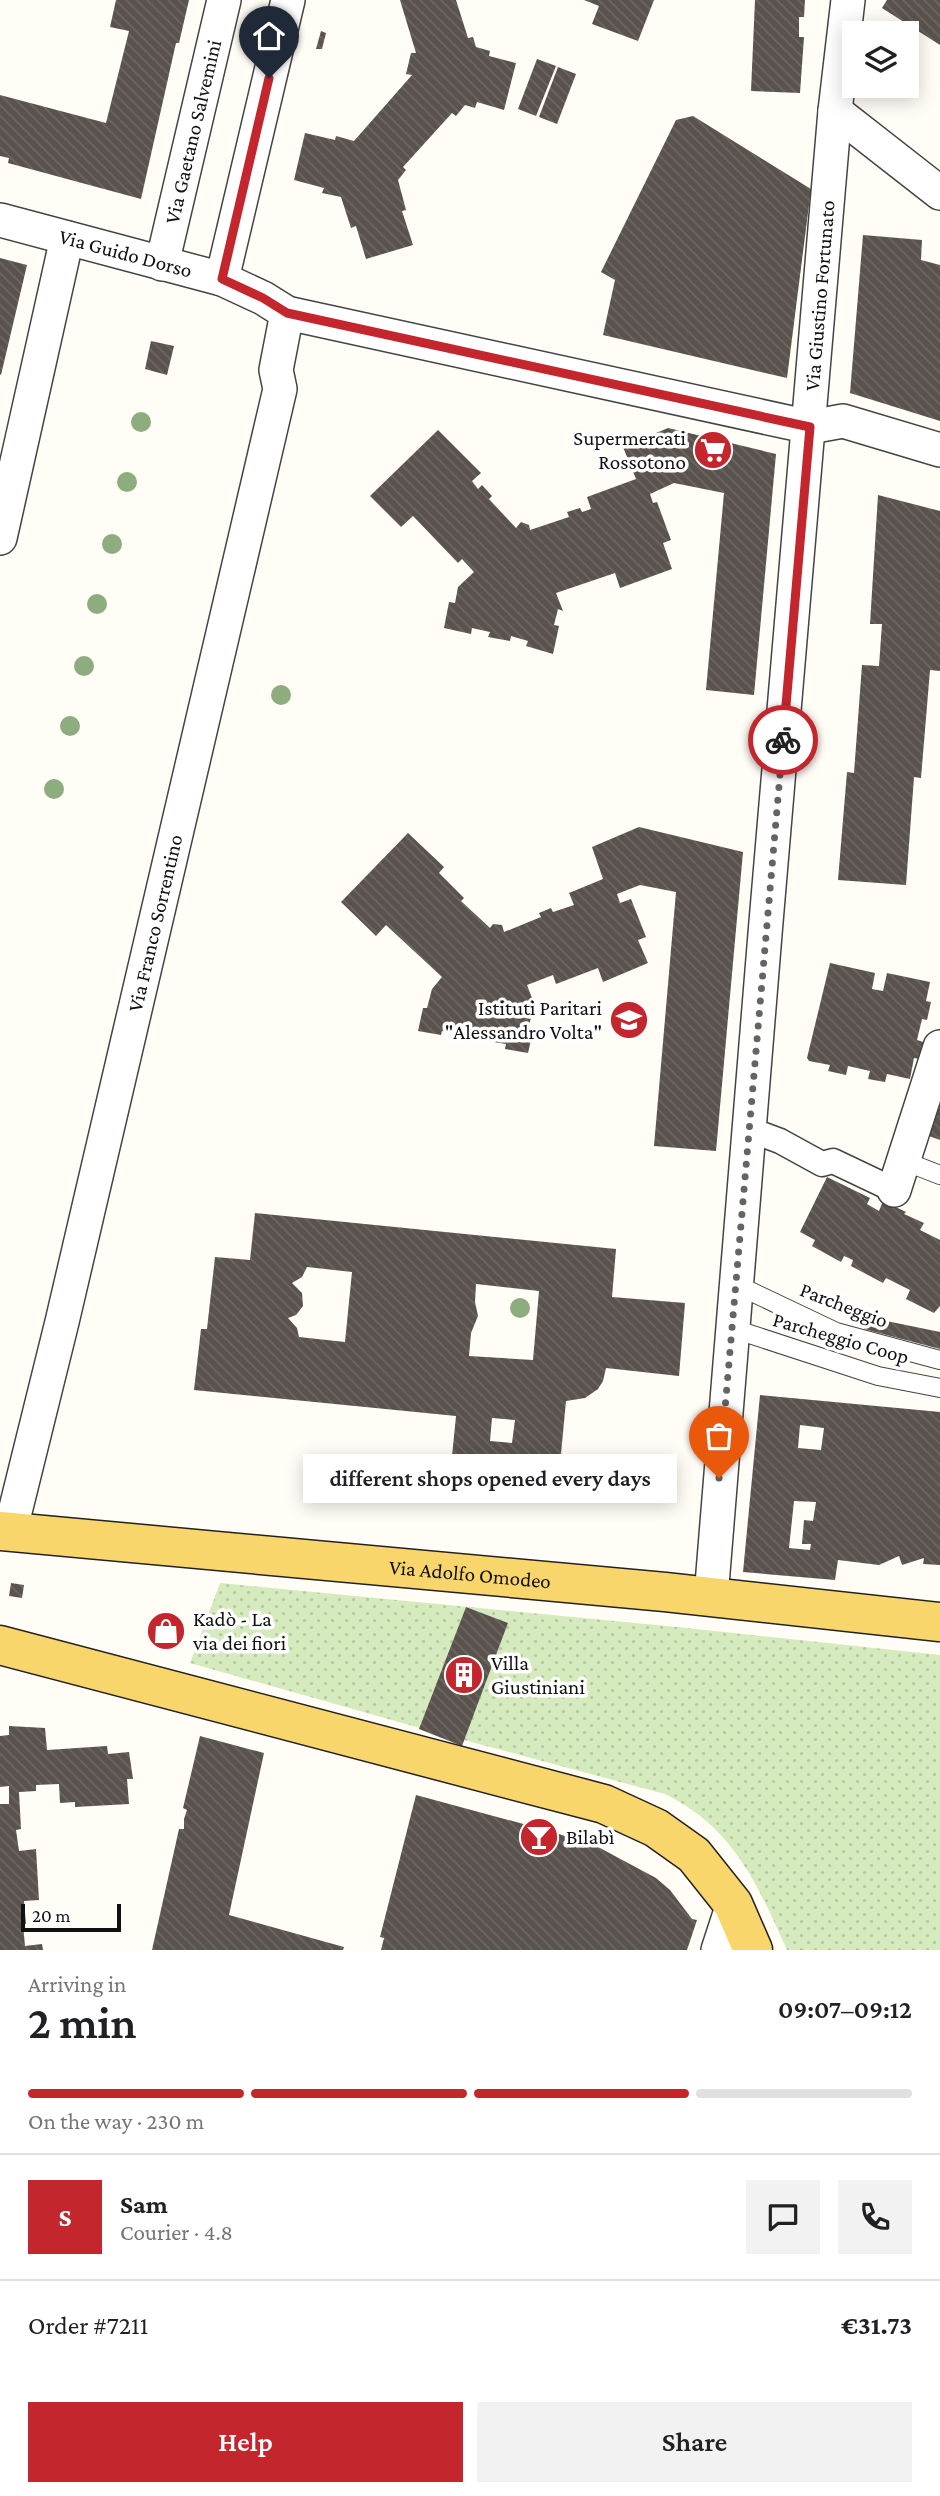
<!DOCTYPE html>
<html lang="en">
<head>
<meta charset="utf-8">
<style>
	:root { --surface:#fff; --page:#f2f2f2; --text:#202124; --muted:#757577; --line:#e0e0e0; --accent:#c4262e }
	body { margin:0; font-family:"Crimson Pro",serif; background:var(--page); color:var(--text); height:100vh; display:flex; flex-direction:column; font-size:26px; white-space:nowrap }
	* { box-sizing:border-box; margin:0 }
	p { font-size:23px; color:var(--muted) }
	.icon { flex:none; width:38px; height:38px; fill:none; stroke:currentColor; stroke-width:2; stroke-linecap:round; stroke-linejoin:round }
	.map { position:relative; height:1950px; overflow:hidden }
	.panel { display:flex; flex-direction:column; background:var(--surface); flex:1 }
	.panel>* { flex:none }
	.tools { position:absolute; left:842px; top:21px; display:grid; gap:14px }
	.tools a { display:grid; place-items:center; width:77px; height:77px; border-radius:0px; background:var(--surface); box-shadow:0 4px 18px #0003; font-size:35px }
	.scale { position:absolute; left:21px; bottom:18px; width:100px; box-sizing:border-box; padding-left:7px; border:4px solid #111; border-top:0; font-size:19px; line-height:24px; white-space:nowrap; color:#111; -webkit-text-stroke:5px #fff; paint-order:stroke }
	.pin { position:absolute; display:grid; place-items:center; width:60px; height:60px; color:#fff; margin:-72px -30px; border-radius:50% 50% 50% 0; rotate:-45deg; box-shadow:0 0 7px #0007 }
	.pin .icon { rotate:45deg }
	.courier { position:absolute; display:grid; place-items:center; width:70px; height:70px; margin:-35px; border:5px solid #c4262e; border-radius:50%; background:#fff; color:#222; box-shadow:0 2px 9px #0007 }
	.bubble { position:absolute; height:49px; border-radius:0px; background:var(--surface); box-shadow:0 4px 18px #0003; font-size:23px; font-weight:600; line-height:49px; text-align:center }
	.headline em { font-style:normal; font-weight:600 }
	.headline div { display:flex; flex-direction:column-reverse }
	.headline { display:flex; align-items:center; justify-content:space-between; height:119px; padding:0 28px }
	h1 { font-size:46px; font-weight:600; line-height:52px }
	.bar { display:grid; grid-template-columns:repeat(4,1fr); gap:10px 7px; align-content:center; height:84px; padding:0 28px }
	.bar i { height:9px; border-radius:5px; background:var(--line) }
	.bar .active { background:var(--accent) }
	.bar p { grid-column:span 4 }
	.line { display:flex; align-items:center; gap:18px; padding:0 28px; border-top:2px solid var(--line) }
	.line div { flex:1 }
	.round { display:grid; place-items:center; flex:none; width:74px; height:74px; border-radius:0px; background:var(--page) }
	.primary-button { display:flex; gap:14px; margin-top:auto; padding:14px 28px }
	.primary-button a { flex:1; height:80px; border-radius:0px; background:var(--accent); color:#fff; font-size:28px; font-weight:600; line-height:80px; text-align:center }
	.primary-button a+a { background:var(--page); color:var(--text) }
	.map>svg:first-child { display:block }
</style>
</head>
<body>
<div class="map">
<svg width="940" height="1950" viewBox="0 0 940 1950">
	<defs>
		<pattern id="grass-dots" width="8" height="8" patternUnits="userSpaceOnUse" patternTransform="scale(1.75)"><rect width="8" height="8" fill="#d5ebbd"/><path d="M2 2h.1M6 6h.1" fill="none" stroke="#b6c8a1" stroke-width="1.8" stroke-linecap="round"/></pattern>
		<pattern id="building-back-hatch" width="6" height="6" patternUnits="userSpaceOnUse" patternTransform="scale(1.75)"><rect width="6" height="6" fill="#5a524d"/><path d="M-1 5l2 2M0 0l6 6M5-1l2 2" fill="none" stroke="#6d6662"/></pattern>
	</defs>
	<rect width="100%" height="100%" fill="#fffdf5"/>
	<path fill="url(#grass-dots)" d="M 220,1583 L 677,1627 L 940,1655 L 940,1950 L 787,1950 C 757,1884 734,1828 665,1794 L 464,1740 L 508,1623 L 466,1607 L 420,1728 L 190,1663 Z"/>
	<g fill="url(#building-back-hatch)" fill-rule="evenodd">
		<path d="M 116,0 L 189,0 L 179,43 L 176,43 L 141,199 L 8,163 L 9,158 L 0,156 L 0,95 L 106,123 L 129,31 L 110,27 Z"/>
		<path d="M 400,0 L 456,0 L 468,38 L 473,37 L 476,47 L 490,51 L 489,56 L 516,63 L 504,110 L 477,102 L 475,108 L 465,105 L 456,116 L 452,113 L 403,167 L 406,170 L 398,180 L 406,210 L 402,211 L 413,245 L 366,259 L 356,226 L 351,228 L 341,197 L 322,193 L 324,188 L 294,180 L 305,133 L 335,140 L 336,136 L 354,141 L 412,75 L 406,74 L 411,53 L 416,53 Z"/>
		<path d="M 584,0 L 654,0 L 638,41 L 592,24 L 599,6 Z"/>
		<path d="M 755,0 L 805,0 L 804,17 L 799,17 L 799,37 L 804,37 L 800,93 L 751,91 Z"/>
		<path d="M 887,0 L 940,0 L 940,45 L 882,8 Z"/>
		<path d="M 321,31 L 326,33 L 322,49 L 316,49 Z"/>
		<path d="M 537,59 L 556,66 L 536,116 L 518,109 Z"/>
		<path d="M 558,67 L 576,74 L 557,124 L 539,117 Z"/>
		<path d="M 693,116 L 811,189 L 787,378 L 603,335 L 615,280 L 601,272 L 676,120 Z"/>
		<path d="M 863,235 L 922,240 L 921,260 L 940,265 L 940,421 L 850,393 Z"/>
		<path d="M 0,258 L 27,265 L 1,375 L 0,374 Z"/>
		<path d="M 151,341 L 174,346 L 167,375 L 145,369 Z"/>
		<path d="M 668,428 L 776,454 L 754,695 L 706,690 L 724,493 L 674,483 L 650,494 L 653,503 L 657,502 L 671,540 L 663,543 L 672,569 L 620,588 L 615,573 L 556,593 L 563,611 L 558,609 L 554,625 L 559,626 L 553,654 L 526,646 L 528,641 L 511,636 L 510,641 L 488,637 L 490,632 L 472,628 L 471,634 L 444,628 L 449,602 L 455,603 L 458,587 L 474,572 L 462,559 L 458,563 L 413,516 L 401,527 L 370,496 L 438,430 L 481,473 L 472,481 L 478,489 L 482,485 L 492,496 L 489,499 L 516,528 L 521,522 L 529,525 L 530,530 L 569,517 L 567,512 L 580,508 L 582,512 L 591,509 L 587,497 L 636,479 L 623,447 Z"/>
		<path d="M 878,495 L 940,511 L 940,671 L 930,670 L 921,778 L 914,777 L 906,885 L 838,880 L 847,772 L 854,773 L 862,665 L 879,666 L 882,624 L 870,624 Z"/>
		<path d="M 639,827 L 743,852 L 716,1151 L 654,1146 L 676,892 L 640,885 L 617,894 L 620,903 L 631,899 L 646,937 L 638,940 L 648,963 L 603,982 L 598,968 L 556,984 L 553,975 L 527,985 L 537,1011 L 533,1010 L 528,1029 L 533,1031 L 528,1053 L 505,1049 L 506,1044 L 463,1037 L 463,1035 L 442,1031 L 441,1035 L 418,1031 L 423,1008 L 427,1008 L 432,989 L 442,977 L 386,925 L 376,936 L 341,902 L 408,833 L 444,867 L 439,873 L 464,898 L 461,901 L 490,928 L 493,924 L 502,925 L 504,932 L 541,917 L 539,913 L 551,908 L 553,912 L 574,905 L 569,893 L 603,879 L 592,847 Z"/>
		<path d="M 830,963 L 875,973 L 872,989 L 883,991 L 887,973 L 930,982 L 926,1001 L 931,1002 L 927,1020 L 922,1019 L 917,1040 L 923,1042 L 920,1059 L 914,1058 L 910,1079 L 887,1074 L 885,1082 L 868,1079 L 870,1071 L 848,1066 L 846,1075 L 828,1071 L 830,1065 L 809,1061 L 807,1058 Z"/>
		<path d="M 939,1104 L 940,1104 L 940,1140 L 929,1136 Z"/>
		<path d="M 827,1177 L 870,1198 L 867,1204 L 879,1211 L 883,1201 L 906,1212 L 904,1214 L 924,1223 L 920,1230 L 940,1240 L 940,1306 L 934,1313 L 906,1299 L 910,1290 L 886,1278 L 883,1283 L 851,1266 L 853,1260 L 844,1256 L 841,1262 L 812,1246 L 815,1240 L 800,1232 Z"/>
		<path d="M 255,1213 L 616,1249 L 612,1297 L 685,1303 L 679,1376 L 606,1368 L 603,1381 L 598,1389 L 585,1398 L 566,1401 L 557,1496 L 449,1486 L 456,1416 L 194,1390 L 201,1329 L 207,1329 L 215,1257 L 250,1260 ZM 307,1267 L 352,1272 L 345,1342 L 299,1337 L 297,1328 L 288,1318 L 296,1315 L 303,1306 L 302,1293 L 292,1283 L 302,1277 ZM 476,1284 L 539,1291 L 533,1360 L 469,1356 L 471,1333 L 478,1316 L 475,1302 ZM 492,1418 L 515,1420 L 512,1443 L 490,1441 Z"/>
		<path d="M 867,1317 L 940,1332 L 940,1349 L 864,1329 Z"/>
		<path d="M 760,1395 L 940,1412 L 940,1565 L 923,1564 L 924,1558 L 902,1565 L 899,1556 L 879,1565 L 838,1560 L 835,1580 L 743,1572 ZM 800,1425 L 824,1428 L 821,1450 L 798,1448 ZM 794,1501 L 816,1502 L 813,1521 L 804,1520 L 802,1544 L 811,1544 L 810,1550 L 789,1548 Z"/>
		<path d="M 11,1583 L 24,1585 L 22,1598 L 9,1596 Z"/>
		<path d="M 466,1607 L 508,1623 L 462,1746 L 419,1729 Z"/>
		<path d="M 159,1621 L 178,1626 L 174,1641 L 154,1635 Z"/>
		<path d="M 9,1726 L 45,1728 L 47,1750 L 107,1746 L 108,1754 L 129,1752 L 133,1779 L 127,1779 L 129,1804 L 75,1807 L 75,1802 L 60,1803 L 59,1784 L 36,1785 L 36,1791 L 19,1792 L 21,1829 L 16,1830 L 19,1851 L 36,1849 L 39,1900 L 24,1901 L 26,1924 L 23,1924 L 25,1946 L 42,1944 L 43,1950 L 0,1950 L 0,1804 L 9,1804 L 9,1786 L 0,1787 L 0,1736 L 9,1735 Z"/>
		<path d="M 200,1736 L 264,1753 L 229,1915 L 344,1947 L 343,1950 L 152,1950 L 179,1829 L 184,1829 L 184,1819 L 187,1810 L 183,1808 Z"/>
		<path d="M 416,1795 L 553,1832 L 600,1848 L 656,1878 L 670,1890 L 692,1919 L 697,1920 L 687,1950 L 381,1950 L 384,1938 L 380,1937 Z"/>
	</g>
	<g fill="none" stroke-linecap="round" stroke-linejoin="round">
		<g stroke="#444" stroke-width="20">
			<g id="service">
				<path d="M 904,1161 L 940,1175"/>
				<path d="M 735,1284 L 836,1332 L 940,1360"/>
				<path d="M 731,1328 L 878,1376 L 940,1388"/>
			</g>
		</g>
		<g stroke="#444" stroke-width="27">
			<path id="pedestrian" d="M 748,1129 L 780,1141 L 822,1164 L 833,1161 L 894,1190"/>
		</g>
		<g stroke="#444" stroke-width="36">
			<g id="minor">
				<path d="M 835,111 L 940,193"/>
				<path id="s1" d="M 0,220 L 222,279 L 263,298 L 287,313 L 810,427 L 843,421 L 940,450"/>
				<path id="s2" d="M 162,264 L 224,0"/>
				<path d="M 222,279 L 288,0"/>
				<path d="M 0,538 L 67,238"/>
				<path d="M 894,1190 L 940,1047"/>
				<path id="s3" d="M 10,1532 L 62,1322 L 280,389 L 276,370 L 287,313"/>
				<path id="s4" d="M 711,1597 C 748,1101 795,607 835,111 L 848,0"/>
				<path d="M 718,1950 L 733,1904"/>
			</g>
		</g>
		<g stroke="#222" stroke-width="41">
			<g id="primary">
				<path id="s5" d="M 0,1531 L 665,1592 L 940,1622"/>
				<path d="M 0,1645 L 604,1804 L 656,1828 L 694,1855 L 733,1904 L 753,1950"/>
			</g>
		</g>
		<use href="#service" stroke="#fff" stroke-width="18"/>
		<use href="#pedestrian" stroke="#fff" stroke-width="24"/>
		<use href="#minor" stroke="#fff" stroke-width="33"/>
		<use href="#primary" stroke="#f9d66b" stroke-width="38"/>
	</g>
	<g fill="#8dad7f">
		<circle cx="141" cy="422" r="10"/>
		<circle cx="127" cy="482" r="10"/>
		<circle cx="112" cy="544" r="10"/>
		<circle cx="97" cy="604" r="10"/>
		<circle cx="84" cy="666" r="10"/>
		<circle cx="281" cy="695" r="10"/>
		<circle cx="70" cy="726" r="10"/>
		<circle cx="54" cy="789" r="10"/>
		<circle cx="520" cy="1308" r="10"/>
	</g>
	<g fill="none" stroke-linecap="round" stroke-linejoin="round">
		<path stroke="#646461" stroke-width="7" stroke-dasharray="0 12.6" d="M 719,1478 L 783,740"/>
		<path stroke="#c4262e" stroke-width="9" d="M 269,78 L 222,279 L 263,298 L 287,313 L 810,427 L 783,740"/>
	</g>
	<defs>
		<g id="supermarket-disc" transform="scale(2.0125)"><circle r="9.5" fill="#c4262e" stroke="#fff"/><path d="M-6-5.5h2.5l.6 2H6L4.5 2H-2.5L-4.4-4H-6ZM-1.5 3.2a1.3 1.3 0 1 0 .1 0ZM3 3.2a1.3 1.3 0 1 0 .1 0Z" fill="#fff"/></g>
		<g id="school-disc" transform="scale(2.0125)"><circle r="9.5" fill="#c4262e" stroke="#fff"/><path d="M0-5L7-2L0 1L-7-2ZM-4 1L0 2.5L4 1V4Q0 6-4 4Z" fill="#fff"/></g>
		<g id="shop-disc" transform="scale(2.0125)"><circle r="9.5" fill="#c4262e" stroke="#fff"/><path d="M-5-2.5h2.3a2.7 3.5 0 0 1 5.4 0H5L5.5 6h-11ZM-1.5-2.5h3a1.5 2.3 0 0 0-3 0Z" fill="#fff"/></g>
		<g id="building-disc" transform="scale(2.0125)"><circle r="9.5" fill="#c4262e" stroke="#fff"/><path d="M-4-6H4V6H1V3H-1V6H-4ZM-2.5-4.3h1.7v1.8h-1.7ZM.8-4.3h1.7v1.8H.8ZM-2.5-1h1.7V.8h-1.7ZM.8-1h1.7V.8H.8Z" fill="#fff"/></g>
		<g id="bar-disc" transform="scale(2.0125)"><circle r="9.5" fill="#c4262e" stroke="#fff"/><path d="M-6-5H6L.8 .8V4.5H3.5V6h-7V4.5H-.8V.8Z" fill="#fff"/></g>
	</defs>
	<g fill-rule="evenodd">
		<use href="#supermarket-disc" x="713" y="450"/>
		<use href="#school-disc" x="629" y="1020"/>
		<use href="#shop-disc" x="166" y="1631"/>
		<use href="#building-disc" x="464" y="1675"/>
		<use href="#bar-disc" x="539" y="1837"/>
	</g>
	<g text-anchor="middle" stroke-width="7" stroke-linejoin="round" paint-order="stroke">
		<g font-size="21" fill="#111" stroke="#fff">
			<text dy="7" stroke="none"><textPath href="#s2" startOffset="136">Via Gaetano Salvemini</textPath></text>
			<text dy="7" stroke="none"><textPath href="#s1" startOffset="130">Via Guido Dorso</textPath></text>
			<text dy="7" stroke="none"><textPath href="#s4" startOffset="1306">Via Giustino Fortunato</textPath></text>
			<text dy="7" stroke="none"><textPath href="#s3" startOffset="626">Via Franco Sorrentino</textPath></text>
			<text transform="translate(844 1305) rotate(21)" y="7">Parcheggio</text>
			<text transform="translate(841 1338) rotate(16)" y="7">Parcheggio Coop</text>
			<text dy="7" stroke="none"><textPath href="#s5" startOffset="472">Via Adolfo Omodeo</textPath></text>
		</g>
		<g font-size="21" fill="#111" stroke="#fff" text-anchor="start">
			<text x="686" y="445" text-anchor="end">Supermercati<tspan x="686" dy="24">Rossotono</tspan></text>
			<text x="602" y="1015" text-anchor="end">Istituti Paritari<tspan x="602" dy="24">"Alessandro Volta"</tspan></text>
			<text x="193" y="1626">Kadò - La<tspan x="193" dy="24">via dei fiori</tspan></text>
			<text x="491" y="1670">Villa<tspan x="491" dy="24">Giustiniani</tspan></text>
			<text x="566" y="1844">Bilabì</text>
		</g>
	</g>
</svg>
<div class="tools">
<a><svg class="icon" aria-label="layers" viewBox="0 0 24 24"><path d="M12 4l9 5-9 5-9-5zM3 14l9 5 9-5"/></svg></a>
</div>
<div class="scale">20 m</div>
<div class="pin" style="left:719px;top:1478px;background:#ea580c"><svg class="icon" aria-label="bag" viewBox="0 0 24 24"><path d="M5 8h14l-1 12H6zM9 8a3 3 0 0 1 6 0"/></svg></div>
<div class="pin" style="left:269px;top:78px;background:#1f2937"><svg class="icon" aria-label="home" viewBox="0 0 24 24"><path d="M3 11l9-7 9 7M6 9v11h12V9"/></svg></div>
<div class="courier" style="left:783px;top:740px"><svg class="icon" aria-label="bike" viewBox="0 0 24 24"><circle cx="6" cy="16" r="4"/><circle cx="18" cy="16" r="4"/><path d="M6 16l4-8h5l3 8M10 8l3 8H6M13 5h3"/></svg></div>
<div class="bubble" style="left:303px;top:1454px;width:374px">different shops opened every days</div>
</div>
<section class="panel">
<div class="headline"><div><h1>2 min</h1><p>Arriving in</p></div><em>09:07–09:12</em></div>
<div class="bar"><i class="active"></i><i class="active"></i><i class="active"></i><i></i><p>On the way · 230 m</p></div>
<div class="line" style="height:126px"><b class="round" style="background:var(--accent);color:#fff">S</b><div><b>Sam</b><p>Courier · 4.8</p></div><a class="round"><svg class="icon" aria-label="chat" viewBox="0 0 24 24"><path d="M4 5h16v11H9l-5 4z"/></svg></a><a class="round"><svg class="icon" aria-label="phone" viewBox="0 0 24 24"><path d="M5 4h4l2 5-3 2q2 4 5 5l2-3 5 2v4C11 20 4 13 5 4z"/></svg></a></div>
<div class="line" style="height:91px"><div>Order #7211</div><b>€31.73</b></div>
<div class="primary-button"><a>Help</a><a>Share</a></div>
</section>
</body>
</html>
